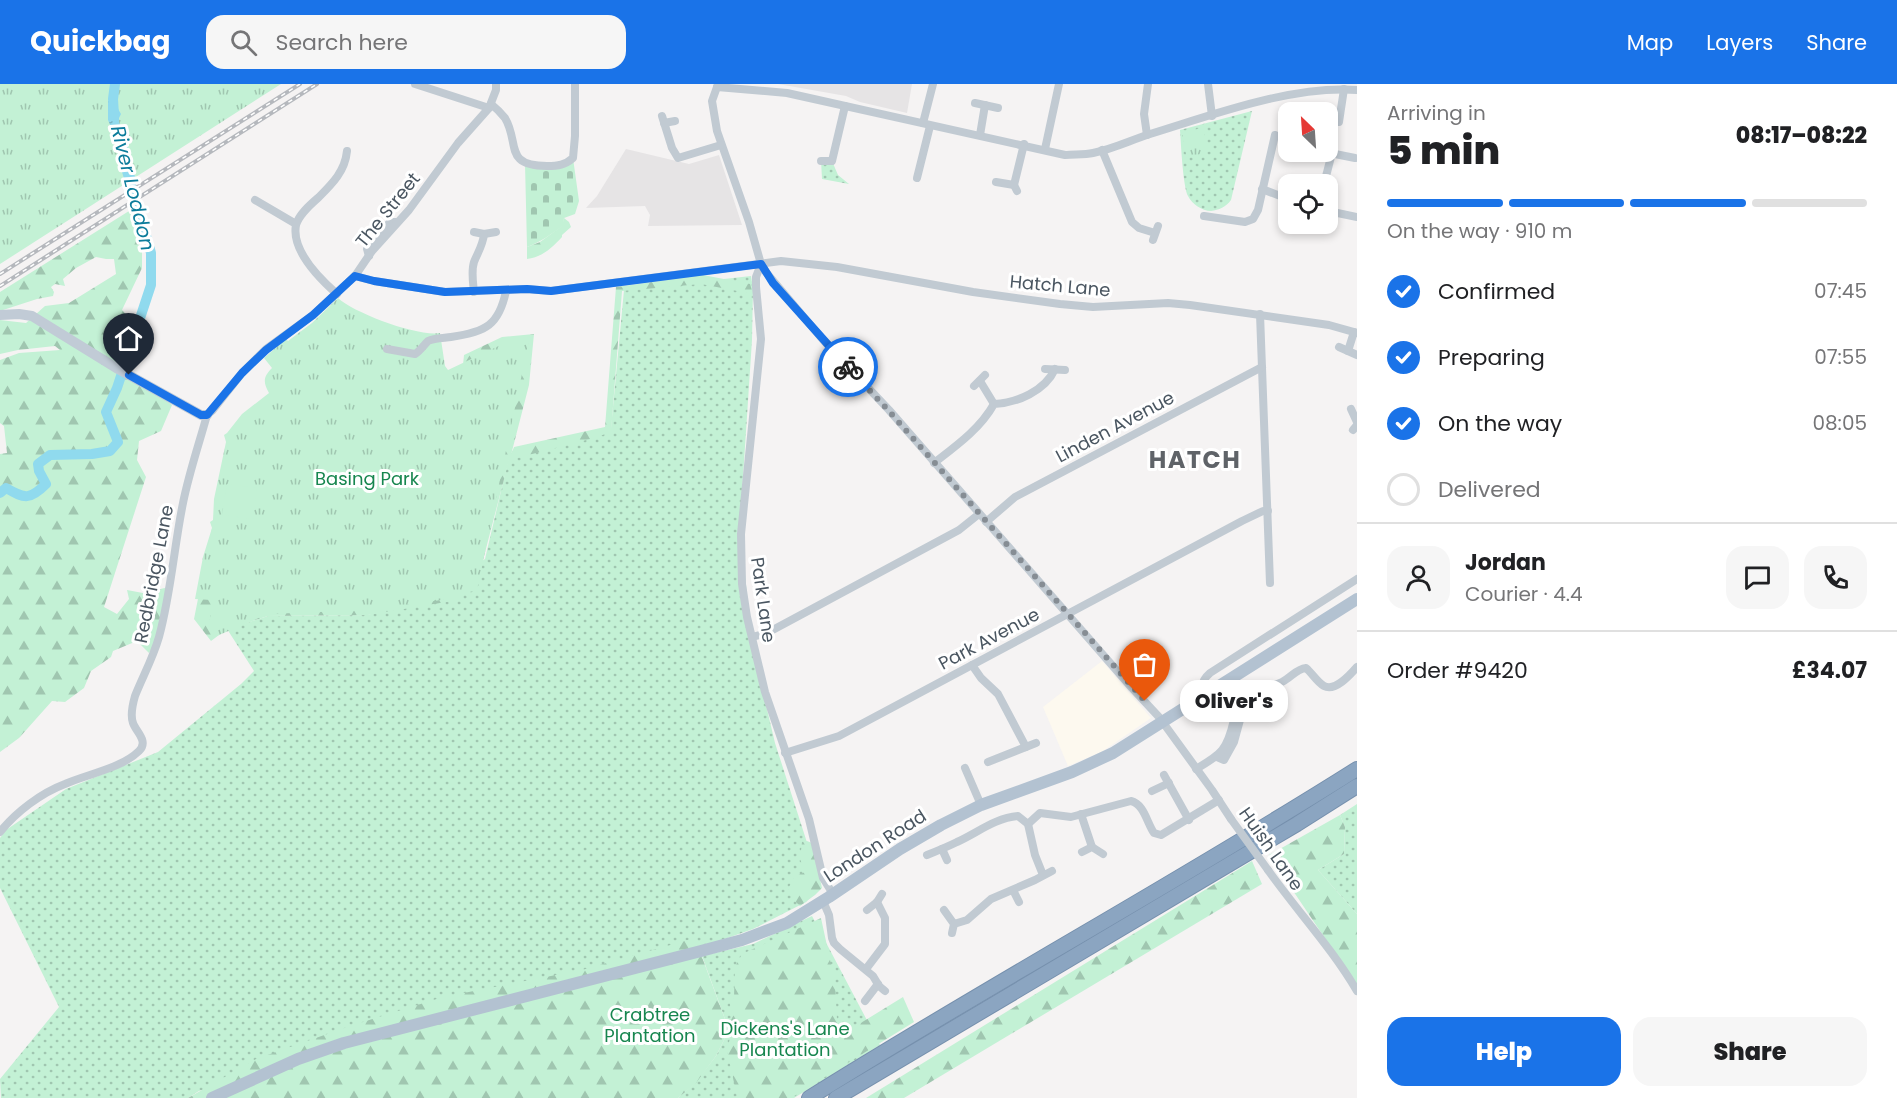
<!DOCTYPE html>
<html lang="en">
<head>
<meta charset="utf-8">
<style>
	:root { --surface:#fff; --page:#f6f6f6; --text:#202124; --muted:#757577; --line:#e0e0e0; --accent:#1a73e8 }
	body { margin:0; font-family:Poppins,sans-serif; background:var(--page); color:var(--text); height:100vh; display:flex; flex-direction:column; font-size:22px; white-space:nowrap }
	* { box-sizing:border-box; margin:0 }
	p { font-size:20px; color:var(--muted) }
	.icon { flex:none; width:33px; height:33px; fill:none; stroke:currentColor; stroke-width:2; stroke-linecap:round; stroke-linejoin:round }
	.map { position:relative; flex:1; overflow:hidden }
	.details { display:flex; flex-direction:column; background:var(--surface); width:540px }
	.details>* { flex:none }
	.needle { width:39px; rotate:335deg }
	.fabs { position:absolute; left:1278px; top:18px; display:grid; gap:12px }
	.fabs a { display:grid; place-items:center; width:60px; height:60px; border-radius:12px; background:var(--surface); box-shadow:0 3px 9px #0003; font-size:30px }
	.pin { position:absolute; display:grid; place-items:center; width:51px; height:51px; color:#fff; margin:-62px -26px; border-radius:50% 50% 50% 0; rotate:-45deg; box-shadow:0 0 6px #0007 }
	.pin .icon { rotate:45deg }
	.courier { position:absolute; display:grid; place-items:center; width:60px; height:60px; margin:-30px; border:4px solid #1a73e8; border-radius:50%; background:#fff; color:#222; box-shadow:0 2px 8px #0007 }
	.bubble { position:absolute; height:42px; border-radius:18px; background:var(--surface); box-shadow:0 3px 9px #0003; font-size:20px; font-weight:800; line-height:42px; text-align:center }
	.headline em { font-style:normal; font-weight:800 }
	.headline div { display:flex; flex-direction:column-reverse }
	.headline { display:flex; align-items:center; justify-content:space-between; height:102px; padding:0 30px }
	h1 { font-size:39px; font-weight:800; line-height:45px }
	.bar { display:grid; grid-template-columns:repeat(4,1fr); gap:9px 6px; align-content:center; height:72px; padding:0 30px }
	.bar i { height:8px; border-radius:4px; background:var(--line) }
	.bar .current { background:var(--accent) }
	.bar p { grid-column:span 4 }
	.line { display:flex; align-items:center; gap:15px; padding:0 30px; border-top:2px solid var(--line) }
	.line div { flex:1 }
	.round { display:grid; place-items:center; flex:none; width:63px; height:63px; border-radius:18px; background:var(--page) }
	ol { padding:0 30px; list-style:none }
	li { display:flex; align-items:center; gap:18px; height:66px }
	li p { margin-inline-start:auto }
	li .icon { padding:6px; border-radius:50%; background:var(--accent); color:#fff; stroke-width:4 }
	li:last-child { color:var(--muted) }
	li i { width:33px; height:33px; border:3px solid var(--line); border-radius:50% }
	.cta { display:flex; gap:12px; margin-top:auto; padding:12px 30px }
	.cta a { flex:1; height:69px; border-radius:18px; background:var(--accent); color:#fff; font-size:24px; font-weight:800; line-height:69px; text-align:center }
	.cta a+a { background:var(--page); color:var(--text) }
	header { display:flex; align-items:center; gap:36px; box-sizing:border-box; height:84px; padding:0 30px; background:var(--accent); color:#fff }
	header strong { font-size:28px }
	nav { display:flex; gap:33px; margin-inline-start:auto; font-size:21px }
	.search { width:420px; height:54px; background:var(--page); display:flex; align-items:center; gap:15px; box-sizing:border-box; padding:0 21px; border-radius:18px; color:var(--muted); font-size:22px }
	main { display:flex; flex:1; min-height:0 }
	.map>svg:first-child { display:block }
</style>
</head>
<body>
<header>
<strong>Quickbag</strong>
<div class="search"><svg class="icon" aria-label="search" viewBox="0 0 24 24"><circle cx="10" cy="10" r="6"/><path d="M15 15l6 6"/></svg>Search here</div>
<nav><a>Map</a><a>Layers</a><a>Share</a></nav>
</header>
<main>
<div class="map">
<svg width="1357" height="1014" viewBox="0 0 1357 1014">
	<defs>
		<pattern id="grass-dots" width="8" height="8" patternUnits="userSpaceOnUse" patternTransform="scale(1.5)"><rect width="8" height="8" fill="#c3f1d5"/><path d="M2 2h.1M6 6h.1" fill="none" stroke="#a0c6b0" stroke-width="1.8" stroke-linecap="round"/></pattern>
		<pattern id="forest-firs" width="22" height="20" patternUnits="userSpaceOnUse" patternTransform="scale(1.5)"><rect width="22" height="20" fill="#c3f1d5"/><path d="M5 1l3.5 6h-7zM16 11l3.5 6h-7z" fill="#a0c6b0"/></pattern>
		<pattern id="cemetery-stones" width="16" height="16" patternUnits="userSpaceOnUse" patternTransform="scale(1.5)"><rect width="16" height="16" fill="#c3f1d5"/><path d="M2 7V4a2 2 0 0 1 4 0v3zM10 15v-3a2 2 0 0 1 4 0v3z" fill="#a0c6b0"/></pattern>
		<pattern id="park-tufts" width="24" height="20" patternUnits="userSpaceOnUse" patternTransform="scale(1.5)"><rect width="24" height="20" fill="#c3f1d5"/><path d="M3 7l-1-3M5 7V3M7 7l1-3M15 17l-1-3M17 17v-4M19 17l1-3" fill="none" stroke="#a0c6b0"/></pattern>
		<pattern id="water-ripples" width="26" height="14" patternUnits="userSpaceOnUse" patternTransform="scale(1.5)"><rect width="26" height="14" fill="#90daee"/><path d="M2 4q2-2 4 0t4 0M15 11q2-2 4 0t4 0" fill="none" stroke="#78b4c4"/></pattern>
	</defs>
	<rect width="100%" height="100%" fill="#f5f3f3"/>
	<path fill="#fdf9ef" d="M 1102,577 L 1151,634 L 1103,667 L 1068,682 L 1043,623 Z"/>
	<g fill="#e6e4e5">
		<path d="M 778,0 L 912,0 L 907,29 L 860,18 L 846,12 Z"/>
		<path d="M 626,65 L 689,80 L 719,71 L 742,141 L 648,142 L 650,131 L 645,122 L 586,124 L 597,112 Z"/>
	</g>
	<g fill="url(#grass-dots)">
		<path d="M 1252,27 L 1231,116 C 1226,123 1219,126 1211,127 C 1202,127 1192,120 1188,112 C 1183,103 1181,60 1180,46 Z"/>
		<path d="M 821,76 L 832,77 L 838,91 L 849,100 L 822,95 Z"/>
		<path d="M 751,192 L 753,204 L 752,256 L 740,439 L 752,562 L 775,659 L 821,802 L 806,818 L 753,845 L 702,863 L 199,1007 L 188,1014 L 1,1014 L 0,995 L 59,923 L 0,804 L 0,754 L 6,746 L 66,705 L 158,668 L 241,600 L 254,587 L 227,545 L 268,532 L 368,531 L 431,510 L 485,475 L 509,373 L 513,366 L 611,344 L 624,206 Z"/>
		<path d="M 1357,720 L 1357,830 L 1318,786 L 1344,770 L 1345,743 L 1340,731 Z"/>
		<path d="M 812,832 L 880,961 L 794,1014 L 678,1014 L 695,999 L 716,972 L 729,946 L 702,872 L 753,860 Z"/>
	</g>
	<g fill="url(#forest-firs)">
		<path d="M 129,127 L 137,139 L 142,160 L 142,184 L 122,226 L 127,231 L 123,239 L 113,239 L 109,258 L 123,258 L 129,262 L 123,283 L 172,321 L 161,347 L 139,357 L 137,376 L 146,393 L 104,523 L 117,530 L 129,515 L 127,506 L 143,509 L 169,503 L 159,552 L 149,569 L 137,557 L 113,567 L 111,573 L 91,587 L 84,604 L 65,618 L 52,617 L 19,654 L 0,668 L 0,370 L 7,369 L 4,342 L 0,339 L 0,276 L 19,269 L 60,266 L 55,262 L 18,266 L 0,270 L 0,236 L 26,239 L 45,222 L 69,219 L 116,190 L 114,175 L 106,175 L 96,173 L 76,184 L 63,195 L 65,202 L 55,200 L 51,203 L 54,208 L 53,212 L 37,215 L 0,227 L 0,208 Z"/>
		<path d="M 564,134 L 569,138 L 571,143 L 562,151 L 562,153 C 552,164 542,173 527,175 L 527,163 L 540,158 L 562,142 Z"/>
		<path d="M 703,191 L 750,200 L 753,210 L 701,200 L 622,207 L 611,348 L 594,354 L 509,376 L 476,503 L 452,517 L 368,531 L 268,532 L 227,545 L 211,557 L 194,535 L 212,444 L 462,291 L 464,271 L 502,253 L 534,250 L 529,301 L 511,371 L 514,363 L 605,343 L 616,203 Z"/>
		<path d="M 1340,731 L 1345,743 L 1344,770 L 1318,786 L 1357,830 L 1357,902 L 1269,771 Z"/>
		<path d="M 807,757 L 812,759 L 822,804 L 815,811 L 800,822 L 793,815 L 788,805 L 794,793 L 805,788 L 800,775 L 802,758 Z"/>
		<path d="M 1252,777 L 1262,800 L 904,1014 L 866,1014 Z"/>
		<path d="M 821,834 L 835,899 L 838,953 L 903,913 L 914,938 L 791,1014 L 733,1014 L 737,1012 L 727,967 L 732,945 L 730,920 L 734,913 L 735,883 L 742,870 Z"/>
		<path d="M 695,854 L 729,946 L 716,972 L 696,999 L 678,1014 L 188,1014 L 256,975 L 350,942 L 443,913 L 582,886 Z"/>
	</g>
	<path fill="url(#cemetery-stones)" d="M 573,74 L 579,117 L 575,130 L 564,134 L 563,142 C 551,150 541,158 527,163 L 525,80 L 539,83 Z"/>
	<g fill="url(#park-tufts)">
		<path d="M 0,0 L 281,0 L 0,180 Z"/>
		<path d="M 1202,43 L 1210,67 L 1191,73 L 1186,70 L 1182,51 Z"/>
		<path d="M 338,214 C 354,229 418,253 440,249 L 445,282 L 448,286 L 507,258 L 508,254 L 529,256 L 477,506 L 441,516 L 371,526 L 268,530 L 212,554 L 209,540 L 213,518 L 211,516 L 195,515 L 203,473 L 212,444 L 210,438 L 213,436 L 214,415 L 226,358 L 224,351 L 227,349 L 242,330 L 269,309 C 263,298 263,293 272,284 L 264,274 L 286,255 L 288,257 L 312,239 Z"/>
	</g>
	<path fill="#c3f1d5" d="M 227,400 L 257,404 L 253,435 L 222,431 Z"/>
	<path fill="url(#water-ripples)" d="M 108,17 L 114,18 L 121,30 L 119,34 L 119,38 L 126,55 L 136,97 L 129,102 L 120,63 L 108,36 Z"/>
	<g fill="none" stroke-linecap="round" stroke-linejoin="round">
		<g stroke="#90daee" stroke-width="10">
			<path d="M 114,31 L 113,15 L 115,0"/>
			<path d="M 0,409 L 6,404 C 25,415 30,416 46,400 L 39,387 L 38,380 L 50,371 L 92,370 L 110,367 L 118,358 L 106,328 L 117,304 L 151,201 L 151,169 L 127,87"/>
		</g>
		<g stroke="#7690ad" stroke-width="16">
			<g id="highway">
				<path d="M 809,1014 C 989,901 1177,799 1357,685"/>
				<path d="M 836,1014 L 1297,740 L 1357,702"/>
			</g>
		</g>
		<g stroke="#c1cad2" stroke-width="8">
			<path d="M 415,0 L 489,24"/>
			<path d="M 1208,0 L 1212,32"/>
			<path d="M 717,3 L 712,17 L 717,47 L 749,138 L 761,180 L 765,187 L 824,257 L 889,326 L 1132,604 L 1159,633 L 1212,706 L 1231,735"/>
			<path d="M 717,3 L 787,9 L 1065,71 C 1074,70 1084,71 1093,69 C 1113,65 1131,56 1150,50 C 1212,31 1292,1 1357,6"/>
			<path d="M 975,19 L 998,24"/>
			<path d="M 491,20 C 496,24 501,29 505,34 C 520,59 503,82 547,82 C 558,82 565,81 573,74 L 575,52 L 575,0"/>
			<path d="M 662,32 L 672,64 L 678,74 L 721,61"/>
			<path d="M 1339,38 L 1344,5"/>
			<path d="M 664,39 L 675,37"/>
			<path d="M 923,39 L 933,0"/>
			<path d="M 980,51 L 985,21"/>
			<path d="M 1147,51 L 1144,30 L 1148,0"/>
			<path d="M 1045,65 L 1059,0"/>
			<path d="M 1102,66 L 1132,138 L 1139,144 L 1155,149"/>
			<path d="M 1325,68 L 1355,74"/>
			<path d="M 821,77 L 832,77 L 845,22"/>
			<path d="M 917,94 L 930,42"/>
			<path d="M 996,98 L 1014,101 L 1017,107"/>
			<path d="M 1324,100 L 1332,69"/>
			<path d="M 1014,101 L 1024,60"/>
			<path d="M 1262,105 L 1288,115"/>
			<path d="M 255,116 L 296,140"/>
			<path d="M 1328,127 L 1357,133"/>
			<path d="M 1204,132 L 1245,138 L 1253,135 L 1258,126 L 1275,51"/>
			<path d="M 474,148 L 484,150 L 496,148"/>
			<path d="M 1153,156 L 1158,142"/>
			<path d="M 369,172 L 367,165 L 390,138 L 397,138"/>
			<path d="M 761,180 L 756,193 L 756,203 L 761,255 L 741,450 L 742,500 L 747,533 L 765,608 L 809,735 L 823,794 L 833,810"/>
			<path d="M 355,192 L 374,197 L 445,208 L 527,205 L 551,207 L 781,177 L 837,183 L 973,208 L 1060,220 L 1093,223 L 1168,219 L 1190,221 L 1329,241 L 1357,249"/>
			<path d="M 474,208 C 473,198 471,187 474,178 C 478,168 483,161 484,150"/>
			<path d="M 337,210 C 320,195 291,167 296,141 C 299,130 311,120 319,113 C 333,99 345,87 347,67"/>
			<path d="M 1260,230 L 1270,499"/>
			<path d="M 1339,263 L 1357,271"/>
			<path d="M 387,265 L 415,270 C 420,267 424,261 428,257 C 434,254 445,254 451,253 C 486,248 499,241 506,207"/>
			<path d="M 1348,267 L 1354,248"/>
			<path d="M 1045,285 L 1065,286"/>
			<path d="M 980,297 L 994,320"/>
			<path d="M 974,302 L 985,291"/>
			<path d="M 1351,325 L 1357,338"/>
			<path d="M 1353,346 L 1357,341"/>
			<path d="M 934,379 C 956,362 980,345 994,320 C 1017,319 1045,307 1055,285"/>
			<path d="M 986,438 L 1015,413 L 1262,283"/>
			<path d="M 752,553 L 767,549 L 959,446 L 979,430"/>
			<path d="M 972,581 L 981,594 L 998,610 L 1026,663"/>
			<path d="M 1204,611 C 1200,602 1203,595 1210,589 L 1357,495"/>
			<path d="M 785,669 L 839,652 L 1242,437 L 1263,427 L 1268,427"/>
			<path d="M 1217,673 L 1224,676 L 1234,658 L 1240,636 L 1236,630"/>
			<path d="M 988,678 L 1036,659"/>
			<path d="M 965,684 L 981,721"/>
			<path d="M 1196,685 C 1222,670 1227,666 1234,636 C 1236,629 1238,620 1244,614 C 1254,605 1270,604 1282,598 C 1292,593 1296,585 1306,584 C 1312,589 1317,598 1324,602 C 1335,608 1350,591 1357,583"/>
			<path d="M 1164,691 L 1189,736"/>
			<path d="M 1152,707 L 1169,699"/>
			<path d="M 1081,730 L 1092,763"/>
			<path d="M 1028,740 L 1040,729 L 1071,733 L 1131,717 C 1144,720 1147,739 1154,749 L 1161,751 L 1219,716"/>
			<path d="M 0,748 C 16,728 41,709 65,700 C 88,690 122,684 139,667 C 149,657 136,648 133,639 C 130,631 133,619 135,612 C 143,592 153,574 159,553 C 171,509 174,463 183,419 C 189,389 199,360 207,331 L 212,327 L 242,289 L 266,265 L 313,231 L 355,192 L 372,167 L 409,126 L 458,59 L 489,24 L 496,6 L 496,0"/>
			<path d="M 942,765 L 947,776"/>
			<path d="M 1082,768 L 1092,763 L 1103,770"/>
			<path d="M 927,771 C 937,767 947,763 957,758 C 977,749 995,734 1018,732 L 1028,740 L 1035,771 L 1043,791"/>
			<path d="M 1268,786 C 1297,827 1332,864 1357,907"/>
			<path d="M 1013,806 L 1019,818"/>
			<path d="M 823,817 L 829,831 L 832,854 L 834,859 L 840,865 L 873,892 L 879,902 L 885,907"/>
			<path d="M 867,826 L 877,818 L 882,810"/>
			<path d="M 944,826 L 954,840 L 952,849"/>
			<path d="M 954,840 L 967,836 L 991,815 L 1035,796 L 1052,787"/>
			<path d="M 866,885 L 885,860 L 885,834 L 877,818"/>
			<path d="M 865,917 L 878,900"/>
		</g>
		<path stroke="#c1cbd6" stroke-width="10" d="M 0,231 L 19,230 L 32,232 L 118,285 L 201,331 L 207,331"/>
		<path stroke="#b3c2d1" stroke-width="12" d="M 212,1014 L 298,975 L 344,959 L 701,867 L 742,856 L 787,839 L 829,813 L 900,765 L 941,741 L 981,721 L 1072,688 L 1113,669 L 1357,515"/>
		<use href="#highway" stroke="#8ba5c1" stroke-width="14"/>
		<g stroke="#b5b8bd" stroke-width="4">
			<g id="rail">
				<path d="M 0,190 L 300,0"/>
				<path d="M 0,202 L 317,0"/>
			</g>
		</g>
		<use href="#rail" stroke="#fff" stroke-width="1.5" stroke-dasharray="4.5" stroke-linecap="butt"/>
		<path stroke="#c1cad2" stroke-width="8" d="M 1231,735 L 1268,786"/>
	</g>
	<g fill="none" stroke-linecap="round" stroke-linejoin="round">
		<path stroke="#868d94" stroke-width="6" stroke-dasharray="0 10.8" d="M 848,283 L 888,326 L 1145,617"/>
		<path stroke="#1a73e8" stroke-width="8" d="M 129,291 L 201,331 L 207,331 L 242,289 L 266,266 L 313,231 L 355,192 L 374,197 L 445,208 L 527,205 L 551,207 L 761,180 L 773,199 L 848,283"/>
	</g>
	<g text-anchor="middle" stroke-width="6" stroke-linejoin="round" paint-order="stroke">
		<g font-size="18" fill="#4a5661" stroke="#fff">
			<text transform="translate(388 126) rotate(-51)" y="6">The Street</text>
			<text transform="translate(1060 202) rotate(5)" y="6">Hatch Lane</text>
			<text transform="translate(1115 343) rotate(-28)" y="6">Linden Avenue</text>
			<text transform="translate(154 490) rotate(-79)" y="6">Redbridge Lane</text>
			<text transform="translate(763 516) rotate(82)" y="6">Park Lane</text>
			<text transform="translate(989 555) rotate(-28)" y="6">Park Avenue</text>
			<text transform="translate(875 762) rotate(-33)" y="6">London Road</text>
			<text transform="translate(1271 765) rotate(55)" y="6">Huish Lane</text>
		</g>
		<g font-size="18" fill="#17864f" stroke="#fff">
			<text x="367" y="401">Basing Park</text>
			<text x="650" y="937">Crabtree<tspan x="650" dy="21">Plantation</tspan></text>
			<text x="785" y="951">Dickens's Lane<tspan x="785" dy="21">Plantation</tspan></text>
		</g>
		<g font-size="20" font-style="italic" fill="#0c7c9b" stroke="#fff">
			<text transform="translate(133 104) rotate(76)" y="7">River Loddon</text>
		</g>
		<g font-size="24" font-weight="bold" letter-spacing="1.5" fill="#5f6368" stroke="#fff">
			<text x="1195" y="384">HATCH</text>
		</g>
	</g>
</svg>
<div class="fabs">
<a><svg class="needle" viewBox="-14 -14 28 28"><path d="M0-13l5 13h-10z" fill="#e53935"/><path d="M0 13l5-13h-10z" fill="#757577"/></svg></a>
<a><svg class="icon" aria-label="locate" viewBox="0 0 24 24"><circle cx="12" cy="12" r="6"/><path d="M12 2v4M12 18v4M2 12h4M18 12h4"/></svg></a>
</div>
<div class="pin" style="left:1145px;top:617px;background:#ea580c"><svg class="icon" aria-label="bag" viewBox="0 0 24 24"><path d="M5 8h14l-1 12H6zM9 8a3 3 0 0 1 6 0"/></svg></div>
<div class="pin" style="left:129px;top:291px;background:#1f2937"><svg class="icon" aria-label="home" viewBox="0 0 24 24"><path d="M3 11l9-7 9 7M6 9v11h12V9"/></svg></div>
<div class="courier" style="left:848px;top:283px"><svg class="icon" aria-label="bike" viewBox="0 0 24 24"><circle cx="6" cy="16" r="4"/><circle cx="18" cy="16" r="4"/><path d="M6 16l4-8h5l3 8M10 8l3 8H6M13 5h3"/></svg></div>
<div class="bubble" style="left:1180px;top:596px;width:108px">Oliver's</div>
</div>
<section class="details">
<div class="headline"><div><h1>5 min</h1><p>Arriving in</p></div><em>08:17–08:22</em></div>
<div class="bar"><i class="current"></i><i class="current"></i><i class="current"></i><i></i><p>On the way · 910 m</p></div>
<ol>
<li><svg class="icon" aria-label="check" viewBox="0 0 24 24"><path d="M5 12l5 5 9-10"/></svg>Confirmed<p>07:45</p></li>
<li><svg class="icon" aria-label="check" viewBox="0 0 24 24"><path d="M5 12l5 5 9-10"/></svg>Preparing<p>07:55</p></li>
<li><svg class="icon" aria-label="check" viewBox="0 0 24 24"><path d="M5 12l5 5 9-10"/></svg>On the way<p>08:05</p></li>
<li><i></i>Delivered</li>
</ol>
<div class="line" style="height:108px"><a class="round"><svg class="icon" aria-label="person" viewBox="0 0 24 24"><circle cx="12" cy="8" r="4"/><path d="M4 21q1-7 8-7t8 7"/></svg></a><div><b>Jordan</b><p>Courier · 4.4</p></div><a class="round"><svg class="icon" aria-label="chat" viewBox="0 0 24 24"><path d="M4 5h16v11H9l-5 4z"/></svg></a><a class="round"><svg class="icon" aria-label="phone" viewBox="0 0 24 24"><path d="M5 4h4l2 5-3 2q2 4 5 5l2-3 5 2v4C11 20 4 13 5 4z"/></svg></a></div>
<div class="line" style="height:78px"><div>Order #9420</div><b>£34.07</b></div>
<div class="cta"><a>Help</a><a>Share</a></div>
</section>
</main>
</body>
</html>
